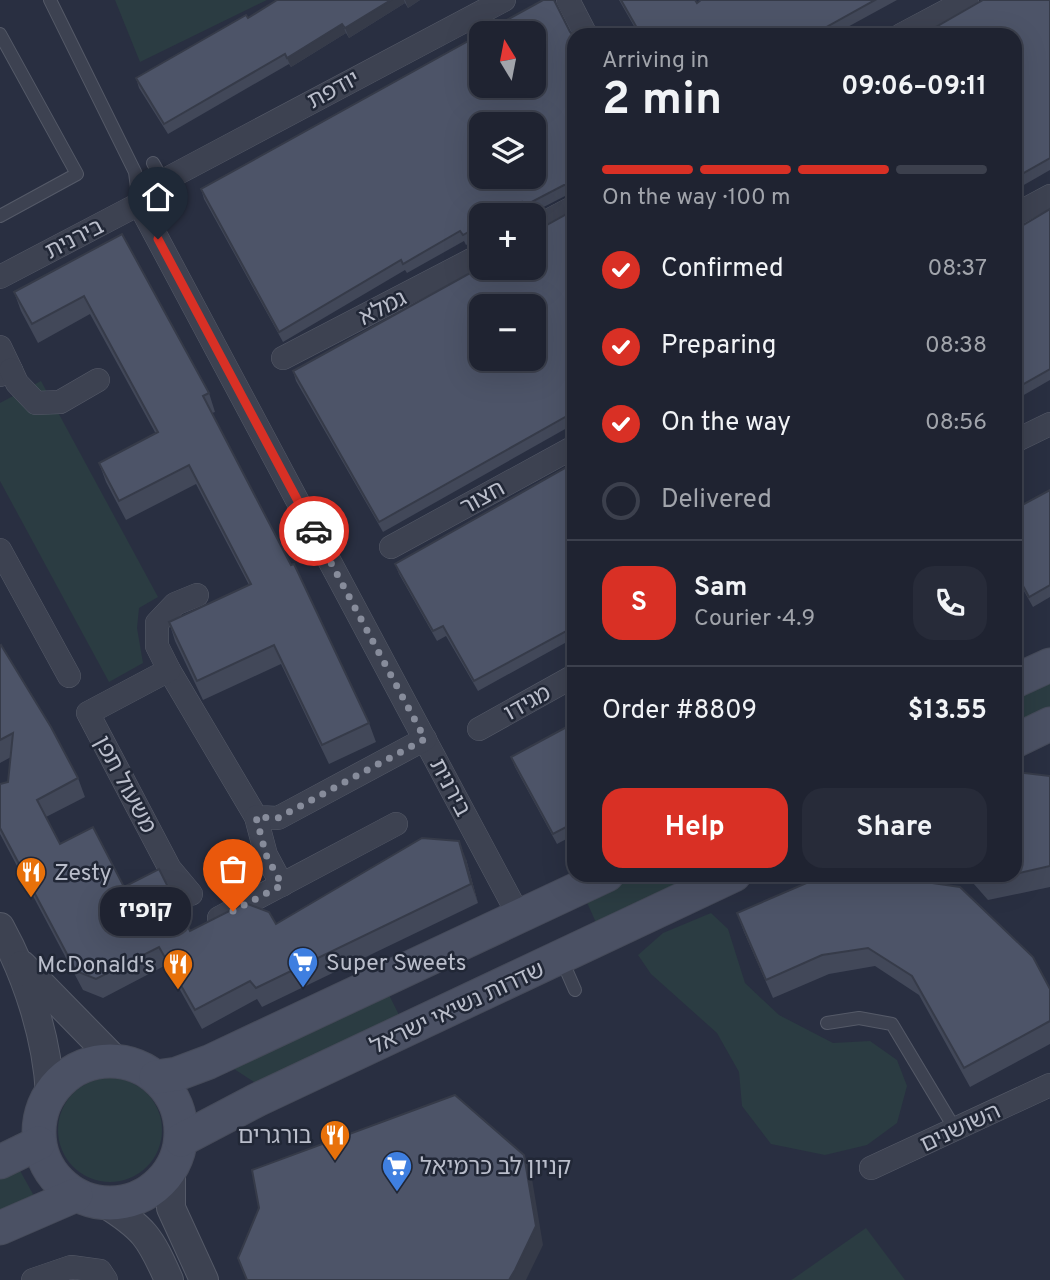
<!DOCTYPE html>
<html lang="en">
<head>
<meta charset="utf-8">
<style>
	:root { --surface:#1f2331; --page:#272b39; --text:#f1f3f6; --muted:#a1a4ab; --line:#3c404d; --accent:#d93025 }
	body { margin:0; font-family:Overpass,"Noto Sans Hebrew",sans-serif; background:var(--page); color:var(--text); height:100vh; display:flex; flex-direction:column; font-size:26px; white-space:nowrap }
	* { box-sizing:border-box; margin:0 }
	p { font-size:23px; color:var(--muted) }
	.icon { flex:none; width:38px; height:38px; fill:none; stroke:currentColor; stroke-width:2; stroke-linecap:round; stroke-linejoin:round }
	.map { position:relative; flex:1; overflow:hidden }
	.details { position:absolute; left:567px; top:28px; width:455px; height:854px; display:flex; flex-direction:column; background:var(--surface); border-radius:21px; box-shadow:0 7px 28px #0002,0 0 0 2px var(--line) }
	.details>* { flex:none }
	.needle { width:46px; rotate:350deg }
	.buttons { position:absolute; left:469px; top:21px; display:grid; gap:14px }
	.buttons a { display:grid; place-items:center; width:77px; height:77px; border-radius:14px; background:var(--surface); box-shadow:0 7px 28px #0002,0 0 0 2px var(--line); font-size:35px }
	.pin { position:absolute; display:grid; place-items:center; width:60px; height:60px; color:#fff; margin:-72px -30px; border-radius:50% 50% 50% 0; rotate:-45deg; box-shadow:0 0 7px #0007 }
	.pin .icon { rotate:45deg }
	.courier { position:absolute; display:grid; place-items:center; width:70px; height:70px; margin:-35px; border:5px solid #d93025; border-radius:50%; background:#fff; color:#222; box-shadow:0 2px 9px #0007 }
	.bubble { position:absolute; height:49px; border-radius:21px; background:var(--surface); box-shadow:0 7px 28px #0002,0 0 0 2px var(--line); font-size:23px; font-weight:700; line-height:49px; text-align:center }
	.headline em { font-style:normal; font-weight:700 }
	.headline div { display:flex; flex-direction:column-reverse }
	.headline { display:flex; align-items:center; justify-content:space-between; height:119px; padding:0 35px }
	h1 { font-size:46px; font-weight:700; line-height:52px }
	.bar { display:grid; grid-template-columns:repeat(4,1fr); gap:10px 7px; align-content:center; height:84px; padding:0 35px }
	.bar i { height:9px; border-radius:5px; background:var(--line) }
	.bar .active { background:var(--accent) }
	.bar p { grid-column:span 4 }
	.line { display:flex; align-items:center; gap:18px; padding:0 35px; border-top:2px solid var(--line) }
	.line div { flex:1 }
	.round { display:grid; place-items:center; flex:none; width:74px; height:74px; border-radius:21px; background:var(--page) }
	ol { padding:0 35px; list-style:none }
	li { display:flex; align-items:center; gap:21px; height:77px }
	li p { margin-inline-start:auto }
	li .icon { padding:7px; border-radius:50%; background:var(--accent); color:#fff; stroke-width:4 }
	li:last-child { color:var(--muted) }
	li i { width:38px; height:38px; border:4px solid var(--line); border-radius:50% }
	.action { display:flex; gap:14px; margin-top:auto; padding:14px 35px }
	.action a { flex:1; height:80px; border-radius:21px; background:var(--accent); color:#fff; font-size:28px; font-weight:700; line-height:80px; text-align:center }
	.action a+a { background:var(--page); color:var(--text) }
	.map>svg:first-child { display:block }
</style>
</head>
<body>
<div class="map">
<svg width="1050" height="1280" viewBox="0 0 1050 1280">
	<rect width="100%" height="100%" fill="#292f41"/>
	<g fill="#2b3c42">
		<path d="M 115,0 L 267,0 L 140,62 Z"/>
		<path d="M 41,381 L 158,597 L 139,608 L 137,628 L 143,663 L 109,682 L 0,481 L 0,403 Z"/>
		<path d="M 1050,680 L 1050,708 L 1015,725 L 1015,696 Z"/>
		<path d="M 639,875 L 697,875 L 597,925 L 586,900 Z"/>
		<path d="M 711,913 L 728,929 L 745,983 L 779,1015 L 833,1043 L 870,1041 L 897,1060 L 907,1086 L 897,1123 L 867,1145 L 825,1155 L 771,1144 L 742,1106 L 739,1072 L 717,1033 L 651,974 L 638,955 L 663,933 Z"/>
		<path d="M 389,995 L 400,1017 L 257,1084 L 231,1067 Z"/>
		<circle cx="110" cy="1130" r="52"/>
		<path d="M 18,1167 L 34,1196 L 0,1212 L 0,1177 Z"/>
		<path d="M 866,1228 L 905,1280 L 791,1280 L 793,1279 Z"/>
	</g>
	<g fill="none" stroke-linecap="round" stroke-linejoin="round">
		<g stroke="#555a68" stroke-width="14">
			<g id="service">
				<path d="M 50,0 L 135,172 L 139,204"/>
				<path d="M 0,34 L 77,174 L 0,216"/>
				<path d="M 153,163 L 173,199"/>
				<path d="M 561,958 L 575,990"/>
				<path d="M 827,1023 L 859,1018 L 892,1024 L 955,1129"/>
			</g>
		</g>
		<g stroke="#555a68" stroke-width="24">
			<g id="minor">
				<path d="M 568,0 L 586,35"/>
				<path d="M 901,35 L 967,0"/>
				<path d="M 163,181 L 504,0"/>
				<path d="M 1015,215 L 1050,196"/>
				<path d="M 534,228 L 574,207"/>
				<path d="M 0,277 L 139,204 L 519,916"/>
				<path d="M 0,347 L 11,370 L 0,375"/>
				<path d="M 283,358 L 481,255"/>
				<path d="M 11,370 L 17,383 L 36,403 L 60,402 L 98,380"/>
				<path d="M 1015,441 L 1050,424"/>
				<path d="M 391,547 L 574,447"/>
				<path d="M 0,550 L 69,676"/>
				<path d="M 169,670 L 256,817 L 278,818 L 425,739"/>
				<path d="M 479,729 L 574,676"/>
				<path d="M 256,817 L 266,855 L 282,885"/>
				<path d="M 191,894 L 170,869 L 88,713 L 169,670 L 157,646 L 157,623 L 175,604 L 197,595"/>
				<path d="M 219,918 L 396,824"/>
				<path d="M 871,1168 L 1050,1085"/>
				<path d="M 33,1280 L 71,1267 L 100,1271 L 106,1280"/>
			</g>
		</g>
		<g stroke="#555a68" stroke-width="30">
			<g id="tertiary">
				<path d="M 0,927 C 27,976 47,1037 50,1094"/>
				<path d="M 22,965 L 116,1061"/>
				<path d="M 171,1169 L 171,1208 L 204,1280"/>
				<path d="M 104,1203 C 144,1228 150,1237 169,1280"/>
			</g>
		</g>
		<g stroke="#464b5a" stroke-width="35">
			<g id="secondary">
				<path d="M 1015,681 L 1050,665"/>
				<path d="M 1015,741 L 1050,724"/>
				<circle cx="110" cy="1132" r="71"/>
				<path d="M 156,1077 L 177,1074 L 209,1062 L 607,875"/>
				<path d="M 181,1140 L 257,1100 L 734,875"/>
				<path d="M 0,1162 L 39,1143"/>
				<path d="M 0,1228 L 76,1195"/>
			</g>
		</g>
		<use href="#service" stroke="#3d4251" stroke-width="12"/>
		<use href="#minor" stroke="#3d4251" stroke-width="23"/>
		<use href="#tertiary" stroke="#3d4251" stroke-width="28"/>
		<use href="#secondary" stroke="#4b5164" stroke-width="33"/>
	</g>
	<g fill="#424859">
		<path d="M 277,0 L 420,0 L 408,8 L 405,3 L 349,38 L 346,33 L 291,67 L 289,64 L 168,134 L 139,88 L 136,78 L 248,18 Z"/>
		<path d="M 619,0 L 695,0 L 697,3 L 701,0 L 897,0 L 833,35 L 639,35 Z"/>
		<path d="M 1050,0 L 1050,170 L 1015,190 L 1015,35 Z"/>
		<path d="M 570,32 L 574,36 L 574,195 L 567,195 L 528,215 L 525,212 L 520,215 L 481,215 L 481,237 L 466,245 L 464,241 L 407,273 L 405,270 L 283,342 L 204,199 L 201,189 Z"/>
		<path d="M 1050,209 L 1050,380 L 1015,400 L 1015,230 Z"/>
		<path d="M 574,210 L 574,424 L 383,532 L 296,381 L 293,371 L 539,235 Z"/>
		<path d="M 122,234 L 209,393 L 215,412 L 212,413 L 369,723 L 376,742 L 329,764 L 281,664 L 203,700 L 175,641 L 169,622 L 249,585 L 196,484 L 126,520 L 106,482 L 99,463 L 156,434 L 90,314 L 38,343 L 21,311 L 14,292 Z"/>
		<path d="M 574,463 L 574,638 L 478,691 L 446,636 L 437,641 L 399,574 L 395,564 Z"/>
		<path d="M 1050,490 L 1050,597 L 1033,607 L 1015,575 L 1015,509 Z"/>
		<path d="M 0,646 L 78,778 L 85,797 L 46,817 L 60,844 L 190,931 L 276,924 L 466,859 L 478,903 L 262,1007 L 257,999 L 202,1029 L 166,965 L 103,998 L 83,990 L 0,834 L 0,784 L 8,782 L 11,757 L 0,763 Z"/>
		<path d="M 574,723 L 574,835 L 557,844 L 515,767 L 511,757 Z"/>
		<path d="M 1015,772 L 1050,776 L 1050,887 L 988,900 L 966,875 L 1015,875 Z"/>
		<path d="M 737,913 L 1050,989 L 1050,1044 L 970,1087 L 919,995 L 875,966 L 829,974 L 773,998 L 744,932 Z"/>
	</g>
	<g fill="#363b49">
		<path d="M 391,0 L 404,0 L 405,3 L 349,38 L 345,28 Z"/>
		<path d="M 405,0 L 420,0 L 408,8 Z"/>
		<path d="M 342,24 L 346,33 L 291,67 L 287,58 Z"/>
		<path d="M 459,841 L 466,859 L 478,903 L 471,884 Z"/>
		<path d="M 524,1155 L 531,1173 L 543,1245 L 526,1280 L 509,1280 Z"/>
	</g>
	<g fill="#4d5468" stroke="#363b49" stroke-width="2" fill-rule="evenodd">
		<path d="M 277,0 L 391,0 L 345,28 L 342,24 L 287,58 L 285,54 L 164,124 L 136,78 L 246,15 L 248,18 Z"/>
		<path d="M 543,0 L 554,0 L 570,32 L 574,36 L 574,185 L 564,185 L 524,206 L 522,202 L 499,215 L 481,215 L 481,225 L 463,235 L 460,231 L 403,264 L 401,260 L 279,332 L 201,189 L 481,34 L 481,86 L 534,86 L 534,33 L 483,33 ZM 481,124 L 534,124 L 534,177 L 481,177 Z"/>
		<path d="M 621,0 L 695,0 L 697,3 L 701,0 L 875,0 L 812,35 L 805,35 L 803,31 L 795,35 L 641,35 Z"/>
		<path d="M 983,0 L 1050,0 L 1050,158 L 1015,178 L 1015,35 L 922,35 Z"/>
		<path d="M 1050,209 L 1050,369 L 1015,389 L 1015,230 Z"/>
		<path d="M 574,210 L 574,412 L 379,522 L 293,371 L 481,267 L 481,268 L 534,268 L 534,238 L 539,235 L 538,230 ZM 481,306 L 534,306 L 534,359 L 481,359 Z"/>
		<path d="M 122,234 L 209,393 L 203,396 L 291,565 L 294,564 L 369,723 L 322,745 L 274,645 L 197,681 L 169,622 L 251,584 L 189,465 L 119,501 L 99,463 L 158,432 L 84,296 L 32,324 L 14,292 Z"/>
		<path d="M 574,463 L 574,627 L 474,681 L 443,626 L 433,631 L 395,564 Z"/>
		<path d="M 1050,490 L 1050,585 L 1029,597 L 1015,571 L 1015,509 Z"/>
		<path d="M 1,645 L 51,727 L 78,778 L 37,800 L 60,844 L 93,827 L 124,887 L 159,869 L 190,931 L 245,903 L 269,912 L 276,924 L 422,838 L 459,841 L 471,884 L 256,988 L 250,981 L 195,1010 L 159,947 L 96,979 L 76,971 L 0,828 L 0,784 L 8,782 L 13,733 L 0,740 L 0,646 Z"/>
		<path d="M 574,723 L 574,823 L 553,834 L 511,757 Z"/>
		<path d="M 1015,772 L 1050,776 L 1050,866 L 1015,874 Z"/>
		<path d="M 825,875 L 877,875 L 960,887 L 1033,957 L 1050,989 L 1050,1021 L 964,1068 L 912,976 L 868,948 L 822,955 L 766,980 L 737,913 Z"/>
		<path d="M 976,875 L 1010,875 L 981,881 Z"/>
		<path d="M 455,1095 L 524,1155 L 536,1226 L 515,1270 L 509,1280 L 247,1280 L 238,1258 L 259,1208 L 252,1170 Z"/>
	</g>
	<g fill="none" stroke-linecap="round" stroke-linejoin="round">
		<path stroke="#878c9b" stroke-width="7" stroke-dasharray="0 12.6" d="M 233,911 L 282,885 L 266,855 L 256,817 L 278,818 L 425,739 L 314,531"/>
		<path stroke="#d93025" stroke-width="9" d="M 158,239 L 314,531"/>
	</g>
	<defs>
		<g id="restaurant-pin" transform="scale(1.575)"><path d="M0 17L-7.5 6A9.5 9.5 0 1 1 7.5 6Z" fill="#e8710a" stroke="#212736"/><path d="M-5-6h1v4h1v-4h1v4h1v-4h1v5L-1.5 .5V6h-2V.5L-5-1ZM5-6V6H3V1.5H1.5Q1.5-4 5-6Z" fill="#fff"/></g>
		<g id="supermarket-pin" transform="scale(1.575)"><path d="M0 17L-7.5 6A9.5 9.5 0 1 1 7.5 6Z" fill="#3f7fe0" stroke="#212736"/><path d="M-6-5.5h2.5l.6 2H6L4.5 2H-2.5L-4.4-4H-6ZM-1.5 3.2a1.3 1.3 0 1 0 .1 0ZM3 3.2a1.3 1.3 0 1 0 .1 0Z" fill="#fff"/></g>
	</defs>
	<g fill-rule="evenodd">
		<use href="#restaurant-pin" x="31" y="872"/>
		<use href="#supermarket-pin" x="303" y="962"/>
		<use href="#restaurant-pin" x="178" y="964"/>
		<use href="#restaurant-pin" x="335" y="1135"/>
		<use href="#supermarket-pin" x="397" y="1166"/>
	</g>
	<g text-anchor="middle" stroke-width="5" stroke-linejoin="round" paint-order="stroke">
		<g font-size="23" fill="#babecb" stroke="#212736">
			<text transform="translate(333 89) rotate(-28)" y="8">יודפת</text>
			<text transform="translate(74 238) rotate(-27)" y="8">בירנית</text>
			<text transform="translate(382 307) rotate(-27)" y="8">גמלא</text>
			<text transform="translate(482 497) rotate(-29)" y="8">חצור</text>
			<text transform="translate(527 702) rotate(-29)" y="8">מגידו</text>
			<text transform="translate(126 784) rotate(62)" y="8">משעול תפן</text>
			<text transform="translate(451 787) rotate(62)" y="8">בירנית</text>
			<text transform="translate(457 1007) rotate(-25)" y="8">שדרות נשיאי ישראל</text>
			<text transform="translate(960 1127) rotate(-25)" y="8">השושנים</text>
		</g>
		<g font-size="23" fill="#babecb" stroke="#212736" text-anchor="start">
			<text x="54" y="880">Zesty</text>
			<text x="326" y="970">Super Sweets</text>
			<text x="155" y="972" text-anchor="end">McDonald's</text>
			<text x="312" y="1143" text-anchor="end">בורגרים</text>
			<text x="420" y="1174">קניון לב כרמיאל</text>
		</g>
	</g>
</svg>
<div class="buttons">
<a><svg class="needle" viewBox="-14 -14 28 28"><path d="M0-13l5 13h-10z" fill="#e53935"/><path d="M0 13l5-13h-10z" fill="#a1a4ab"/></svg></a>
<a><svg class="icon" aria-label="layers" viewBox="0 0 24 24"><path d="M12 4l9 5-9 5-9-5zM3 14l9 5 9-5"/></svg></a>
<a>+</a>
<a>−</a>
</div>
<div class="pin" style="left:233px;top:911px;background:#ea580c"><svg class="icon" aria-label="bag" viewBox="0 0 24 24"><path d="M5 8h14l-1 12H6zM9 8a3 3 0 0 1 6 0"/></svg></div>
<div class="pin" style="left:158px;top:239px;background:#1f2937"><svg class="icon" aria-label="home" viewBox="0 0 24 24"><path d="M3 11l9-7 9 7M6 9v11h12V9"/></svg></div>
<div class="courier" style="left:314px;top:531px"><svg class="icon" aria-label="car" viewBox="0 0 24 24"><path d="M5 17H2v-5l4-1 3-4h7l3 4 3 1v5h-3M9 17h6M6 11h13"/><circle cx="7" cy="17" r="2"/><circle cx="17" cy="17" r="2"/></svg></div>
<div class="bubble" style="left:100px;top:887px;width:91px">קופיז</div>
<section class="details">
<div class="headline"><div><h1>2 min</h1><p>Arriving in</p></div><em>09:06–09:11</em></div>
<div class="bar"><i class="active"></i><i class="active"></i><i class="active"></i><i></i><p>On the way · 100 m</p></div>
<ol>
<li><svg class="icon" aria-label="check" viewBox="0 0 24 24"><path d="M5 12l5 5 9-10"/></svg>Confirmed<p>08:37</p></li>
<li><svg class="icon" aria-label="check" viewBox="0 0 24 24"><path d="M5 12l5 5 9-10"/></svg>Preparing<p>08:38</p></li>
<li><svg class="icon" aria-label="check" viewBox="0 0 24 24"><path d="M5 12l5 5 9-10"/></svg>On the way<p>08:56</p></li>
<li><i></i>Delivered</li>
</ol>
<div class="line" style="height:126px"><b class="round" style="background:var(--accent);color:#fff">S</b><div><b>Sam</b><p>Courier · 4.9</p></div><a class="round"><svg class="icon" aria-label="phone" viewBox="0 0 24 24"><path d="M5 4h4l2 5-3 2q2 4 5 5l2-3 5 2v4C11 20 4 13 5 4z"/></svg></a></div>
<div class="line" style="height:91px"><div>Order #8809</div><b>$13.55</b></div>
<div class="action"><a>Help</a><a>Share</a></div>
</section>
</div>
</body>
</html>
